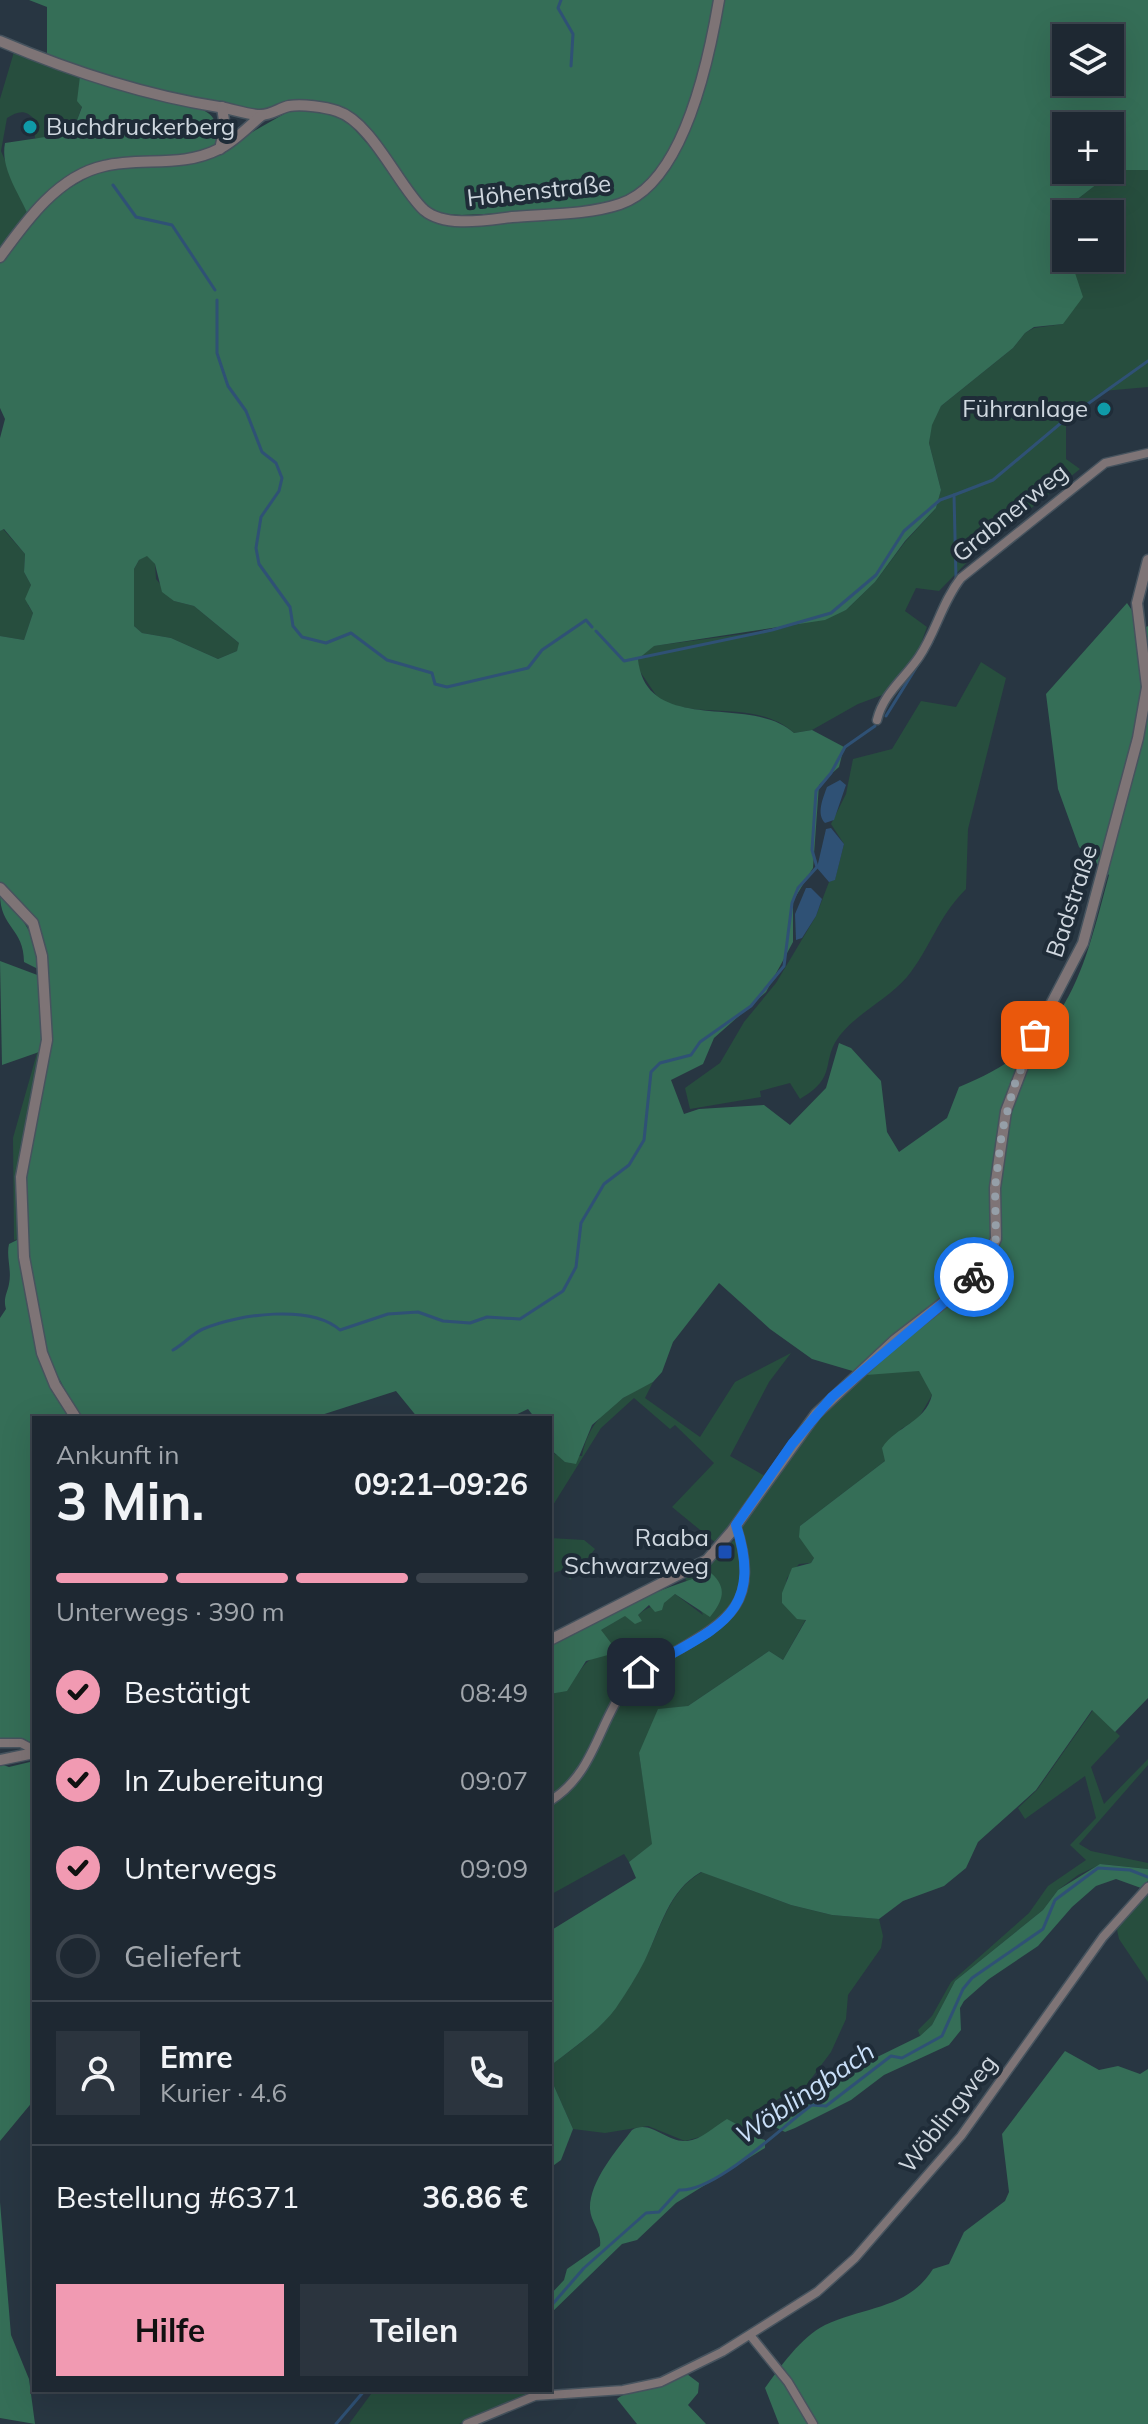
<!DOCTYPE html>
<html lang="de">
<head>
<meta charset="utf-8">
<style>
	:root { --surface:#1e2832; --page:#2b343e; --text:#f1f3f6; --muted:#a1a6ac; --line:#3c444d; --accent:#f19ab2 }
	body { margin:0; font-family:Mulish,sans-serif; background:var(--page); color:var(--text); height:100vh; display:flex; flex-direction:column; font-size:30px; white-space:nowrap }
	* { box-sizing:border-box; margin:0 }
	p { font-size:26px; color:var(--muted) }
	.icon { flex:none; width:44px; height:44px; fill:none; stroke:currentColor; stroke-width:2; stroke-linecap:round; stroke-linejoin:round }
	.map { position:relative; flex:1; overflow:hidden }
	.details { position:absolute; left:32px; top:1416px; width:520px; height:976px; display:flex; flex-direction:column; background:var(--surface); border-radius:0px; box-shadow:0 8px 32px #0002,0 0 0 2px var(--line) }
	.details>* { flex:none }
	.tools { position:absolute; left:1052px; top:24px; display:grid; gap:16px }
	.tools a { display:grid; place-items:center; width:72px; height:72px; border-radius:0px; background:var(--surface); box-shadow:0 8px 32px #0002,0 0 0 2px var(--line); font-size:40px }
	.pin { position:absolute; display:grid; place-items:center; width:68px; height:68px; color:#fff; margin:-34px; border-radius:16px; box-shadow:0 4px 12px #0006 }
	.courier { position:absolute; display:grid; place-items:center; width:80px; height:80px; margin:-40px; border:6px solid #1a73e8; border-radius:50%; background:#fff; color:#222; box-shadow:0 2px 10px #0007 }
	.summary em { font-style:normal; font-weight:700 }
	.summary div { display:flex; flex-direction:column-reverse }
	.summary { display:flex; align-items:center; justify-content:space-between; height:136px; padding:0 24px }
	h1 { font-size:52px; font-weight:700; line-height:60px }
	.bar { display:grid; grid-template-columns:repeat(4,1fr); gap:12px 8px; align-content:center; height:96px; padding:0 24px }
	.bar i { height:10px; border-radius:6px; background:var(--line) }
	.bar .current { background:var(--accent) }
	.bar p { grid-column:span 4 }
	.line { display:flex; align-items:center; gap:20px; padding:0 24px; border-top:2px solid var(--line) }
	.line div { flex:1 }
	.round { display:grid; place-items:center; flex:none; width:84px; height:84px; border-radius:0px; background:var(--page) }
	ol { padding:0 24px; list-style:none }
	li { display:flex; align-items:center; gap:24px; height:88px }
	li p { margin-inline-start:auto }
	li .icon { padding:8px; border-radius:50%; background:var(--accent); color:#111; stroke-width:4 }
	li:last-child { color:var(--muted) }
	li i { width:44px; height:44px; border:4px solid var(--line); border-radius:50% }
	.primary-button { display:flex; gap:16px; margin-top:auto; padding:16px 24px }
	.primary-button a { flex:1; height:92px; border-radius:0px; background:var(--accent); color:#111; font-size:32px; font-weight:700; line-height:92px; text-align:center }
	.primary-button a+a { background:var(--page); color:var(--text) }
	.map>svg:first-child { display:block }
</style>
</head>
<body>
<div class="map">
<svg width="1148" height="2424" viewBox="0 0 1148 2424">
	<rect width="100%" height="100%" fill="#283642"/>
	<g fill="#274e3e" fill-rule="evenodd">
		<path d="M 14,52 L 80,76 L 82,106 L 76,123 L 42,139 L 35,138 L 35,120 C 26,109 18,111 7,118 L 1,151 L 28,215 L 0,250 L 0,99 Z"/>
		<path d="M 1115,170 L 1148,170 L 1148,387 L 1103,391 L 1066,419 L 1066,459 L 1080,469 L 978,551 L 939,591 L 916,588 L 905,611 L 927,627 L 918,652 L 885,694 L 858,704 L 812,730 L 794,733 C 758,700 704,719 660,701 L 639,670 L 638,658 L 653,646 L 780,629 L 846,610 L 875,582 L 905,542 L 936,508 L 941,490 L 929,443 L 931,425 L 941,406 L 1013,348 L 1025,333 L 1034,328 L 1063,324 L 1072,264 L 1055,247 L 1052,232 L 1057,215 ZM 1066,214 L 1110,214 L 1110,258 L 1066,258 Z"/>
		<path d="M 3,529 L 25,554 L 24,572 L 31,585 L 28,605 L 33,613 L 24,640 L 0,636 L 0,531 Z"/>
		<path d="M 147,555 L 155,564 L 156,579 L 174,601 L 194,606 L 240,644 L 237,651 L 218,659 L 171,638 L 142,633 L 134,626 L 134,569 L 139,560 Z"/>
		<path d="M 981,662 L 1006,678 L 968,829 L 966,889 C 937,918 930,949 907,977 C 888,999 859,1012 841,1034 C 819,1061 840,1076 800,1099 L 790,1083 L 760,1091 L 761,1097 L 690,1109 L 685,1088 L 720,1063 L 744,1022 L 776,983 L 816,916 L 829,882 L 835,879 L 844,844 L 831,824 L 846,794 L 853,759 L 892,749 L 921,701 L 956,707 Z"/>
		<path d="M 42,1051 L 17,1177 L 19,1239 L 14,1240 L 13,1138 L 37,1053 Z"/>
		<path d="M 791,1353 L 769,1382 L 730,1456 L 765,1476 L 716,1543 L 672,1507 L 714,1463 L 675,1425 L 670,1429 L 634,1398 L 601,1428 L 550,1510 L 550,1449 L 556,1455 L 582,1456 C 589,1416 619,1398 653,1382 L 645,1398 L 700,1437 L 735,1382 Z"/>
		<path d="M 909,1370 L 920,1371 L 932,1395 L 918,1419 L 901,1429 L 885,1461 L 800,1526 L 814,1558 L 811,1563 L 799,1564 L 787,1578 L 782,1603 L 806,1619 L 783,1660 L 769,1651 L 688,1706 L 639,1753 L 653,1844 L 629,1862 L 624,1854 L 550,1895 L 550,1804 C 599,1772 597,1724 631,1684 C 638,1675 651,1670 661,1664 C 691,1645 721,1629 741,1599 C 756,1577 745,1552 740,1528 L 819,1417 L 862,1375 Z"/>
		<path d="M 550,1538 L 584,1540 L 595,1549 L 570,1580 L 566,1569 L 550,1574 Z"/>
		<path d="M 734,1540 C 743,1553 744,1565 741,1581 C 731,1620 695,1636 663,1655 C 655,1660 643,1664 638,1671 C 604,1712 592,1764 550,1797 L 550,1732 L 554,1727 L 550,1721 L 550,1694 C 576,1692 576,1665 596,1656 L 601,1630 L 626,1615 L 638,1615 C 650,1604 662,1605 675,1594 L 703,1615 L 685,1578 L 704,1568 Z"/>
		<path d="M 1093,1710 L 1120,1736 L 1091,1767 L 1104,1804 L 1148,1759 L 1148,1765 L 1079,1844 L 1091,1851 L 1148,1863 L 1148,1869 L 1101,1864 L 1078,1875 L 1058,1890 L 1043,1910 L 955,1981 L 932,2025 L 920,2036 L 918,2030 L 932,2016 L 951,1982 L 1029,1913 L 1048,1886 L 1086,1860 L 1070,1845 L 1096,1818 L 1085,1776 L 1025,1819 L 1018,1808 L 1037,1790 Z"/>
		<path d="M 702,1872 L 791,1905 L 832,1915 L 879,1919 L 883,1936 L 881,1948 L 848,1995 L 846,2019 L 831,2052 L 805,2087 L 794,2097 L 780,2098 L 766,2106 L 742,2132 L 740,2126 L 685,2141 L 648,2126 L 605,2133 L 573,2129 L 550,2077 L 550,2066 C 573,2048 599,2031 616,2007 C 626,1992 637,1976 645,1959 C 662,1927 668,1891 702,1872 Z"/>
		<path d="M 1148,1892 L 1148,1982 L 1119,1939 L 1116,1925 Z"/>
		<path d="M 374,2390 L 543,2390 L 544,2391 L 459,2424 L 349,2424 Z"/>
	</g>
	<g fill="#356e57" fill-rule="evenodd">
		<path d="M 29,0 L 714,0 C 704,56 680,176 621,199 C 586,212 502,213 462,215 C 450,214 437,215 428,206 C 402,182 375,118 339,106 C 313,98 286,110 260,109 C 195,106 110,79 47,57 L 47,7 Z"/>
		<path d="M 724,0 L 1148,0 L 1148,170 L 1115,170 L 1057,215 L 1052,232 L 1055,247 L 1072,264 L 1083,297 L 1063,324 L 1034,327 L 1025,333 L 1013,348 L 941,406 L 932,425 L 929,443 L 941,490 L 936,508 L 905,541 L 875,582 L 846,610 L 825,620 L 654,646 L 638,659 C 646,737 751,693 794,733 L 812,730 L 844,747 L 839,767 L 819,785 L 813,868 L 793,901 L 793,942 L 766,992 L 714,1038 L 703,1064 L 671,1080 L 684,1114 L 699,1109 L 764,1105 L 790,1125 L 826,1088 L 839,1043 L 851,1048 L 881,1081 L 887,1132 L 899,1152 L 947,1118 L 959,1087 C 1068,1043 1081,980 1109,875 L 1079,847 L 1058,789 L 1046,694 L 1127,603 L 1144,628 L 1148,626 L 1148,1698 L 1115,1732 L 1092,1710 L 1036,1790 L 978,1842 L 966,1868 L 944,1886 L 903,1901 L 879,1919 L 832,1915 L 791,1905 L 701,1872 C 668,1891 661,1927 645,1960 C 637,1976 626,1993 616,2008 C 599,2031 573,2048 550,2066 L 550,1931 L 636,1878 L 629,1862 L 652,1844 L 639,1753 L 658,1709 L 688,1706 L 769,1651 L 783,1660 L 806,1620 L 797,1619 L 782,1603 L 782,1593 L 792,1568 L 811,1563 L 814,1558 L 799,1537 L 800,1526 L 885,1461 L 882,1448 C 896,1426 925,1423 932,1395 L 919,1371 L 866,1375 L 812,1359 L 770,1329 L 719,1283 L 673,1342 L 662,1372 L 653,1382 L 623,1398 L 592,1425 L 576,1464 L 565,1462 L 550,1449 L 550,1418 L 535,1418 L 528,1409 L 509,1418 L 418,1418 L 396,1391 L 312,1418 L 80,1418 L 45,1352 L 31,1284 L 24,1203 L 26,1162 L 50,1052 L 45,947 L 36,921 L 0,883 L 0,636 L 24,640 L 33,613 L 25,599 L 31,585 L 24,572 L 25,554 L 4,529 L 0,531 L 0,438 L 5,419 L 0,408 L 0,263 L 57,195 L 103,169 L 168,165 L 247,135 L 291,110 L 323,112 L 346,120 L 439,223 L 624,207 C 691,172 711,69 724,0 ZM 1066,38 L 1110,38 L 1110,82 L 1066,82 ZM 1066,126 L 1110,126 L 1110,170 L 1066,170 ZM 147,556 L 155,564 L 162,592 L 174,601 L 194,606 L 239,643 L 237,651 L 218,659 L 171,638 L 142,633 L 134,626 L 134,569 L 139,560 Z"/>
		<path d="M 80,76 L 203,110 C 218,117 218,130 219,145 L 189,155 L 101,162 L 28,215 C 19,193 0,168 5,143 L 52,136 L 76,123 L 82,107 L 77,101 Z"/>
		<path d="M 0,894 C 23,919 37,934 38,969 L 24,962 C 24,928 0,928 0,894 Z"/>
		<path d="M 0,961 L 40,976 L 42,1051 L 2,1065 Z"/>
		<path d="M 19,1239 C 23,1305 36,1362 71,1418 L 34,1418 L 34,1744 L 22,1738 L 0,1738 L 0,1318 L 6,1309 C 3,1298 7,1294 9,1284 C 12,1270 6,1257 9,1244 Z"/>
		<path d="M 711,1573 C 728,1588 723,1601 710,1617 L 675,1594 L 664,1603 L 662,1610 L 655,1612 L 649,1605 L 638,1615 L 642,1621 L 635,1624 L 625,1616 L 601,1630 L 611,1643 L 608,1655 L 586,1661 L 567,1691 L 550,1694 L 550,1645 C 603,1614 655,1590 711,1573 Z"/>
		<path d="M 34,1761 L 34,2100 L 0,2141 L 0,1764 L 9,1767 Z"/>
		<path d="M 1100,1864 L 1148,1869 L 1148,1881 L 1141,1888 L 1116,1879 L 1096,1886 L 1072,1907 L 1038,1946 L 989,1979 L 964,2001 L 960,2008 L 961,2030 L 949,2045 L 884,2075 L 851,2100 L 795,2128 L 785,2132 L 775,2127 L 776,2119 L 785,2111 L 832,2086 L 867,2062 L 920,2036 L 932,2025 L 955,1981 L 1043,1910 L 1058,1890 Z"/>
		<path d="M 1065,2051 L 1099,2070 L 1118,2066 L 1140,2074 L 1148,2069 L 1148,2424 L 779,2424 L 765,2388 C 780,2367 801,2337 825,2325 C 866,2306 908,2309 933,2269 L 949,2264 L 964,2232 L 1005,2201 L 1009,2192 L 1002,2134 Z"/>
		<path d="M 550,2077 L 573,2129 L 561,2160 L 550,2168 Z"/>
		<path d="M 727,2119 L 740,2126 L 746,2141 L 755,2137 L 765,2140 L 765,2148 L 676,2203 L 637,2240 L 622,2244 L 550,2314 L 550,2295 L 564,2280 L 567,2269 L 600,2246 C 602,2232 591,2223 590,2209 C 589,2182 616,2151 632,2130 C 651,2119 666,2143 687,2141 C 701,2140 715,2126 727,2119 Z"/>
		<path d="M 0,2202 L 11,2335 L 29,2379 L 35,2424 L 0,2418 Z"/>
		<path d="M 687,2374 L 699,2383 L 698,2393 L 688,2405 L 706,2424 L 637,2424 L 617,2399 C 632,2387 666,2384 687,2374 Z"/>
	</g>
	<g fill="#2f5175">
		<path d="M 840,780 L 846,785 L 834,820 L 825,823 C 816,814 823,798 827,787 Z"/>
		<path d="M 831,828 L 844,844 L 835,880 L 829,882 L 817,868 L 826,829 Z"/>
		<path d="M 806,888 L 811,888 L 822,899 L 816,916 L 802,938 L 796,940 L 795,914 Z"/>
	</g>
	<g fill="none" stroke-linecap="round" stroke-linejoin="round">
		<g stroke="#2f5175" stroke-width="3">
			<path d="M 561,0 L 558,8 L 573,34 L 571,66"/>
			<path d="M 113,185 L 136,217 L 172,225 L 215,290"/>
			<path d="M 217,300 L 217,353 L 228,386 L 246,411 L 262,452 L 276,463 L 282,478 L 279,491 L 261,517 L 256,548 L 259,564 L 290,607 L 293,626 L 302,637 L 326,643 L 351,633 L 387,660 L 432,673 L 435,684 L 447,687 L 528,668 L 542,650 L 586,620 L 592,627"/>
			<path d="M 956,578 L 954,495 L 993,480 L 1061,423 L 1148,361"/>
			<path d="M 596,631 L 624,661 L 772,630 L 831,613 L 876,575 L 904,531 L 940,500 L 954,495"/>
			<path d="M 886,716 L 932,642"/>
			<path d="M 173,1350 C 184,1344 193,1333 203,1329 C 238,1314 311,1304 340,1330 L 388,1314 L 418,1312 L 443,1321 L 470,1323 L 487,1317 L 520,1319 L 563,1291 L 576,1267 L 581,1223 L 604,1184 L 629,1165 L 644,1140 L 651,1072 L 660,1063 L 691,1055 L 700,1042 L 751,1006 L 784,966 L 792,903 L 798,888 L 817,867 L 812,850 L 816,791 L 831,773 L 845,747 L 875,726"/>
			<path d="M 550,2307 L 584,2268 L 646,2213 L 659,2212 L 679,2190 C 715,2193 781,2127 812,2105 L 826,2106 L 891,2056 L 902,2058 L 942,2036 L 963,1989 L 972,1978 L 1043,1929 L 1055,1900 L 1098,1868 L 1130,1870 L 1148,1877"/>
			<path d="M 336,2424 L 365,2390"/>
		</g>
		<g stroke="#46535e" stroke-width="11">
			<g id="minor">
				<path d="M 877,720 C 883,694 904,679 919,657 C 936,632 942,602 961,578 L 1105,463 L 1148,453"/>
				<path d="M 0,1743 L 21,1743 L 34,1750"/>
				<path d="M 550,1801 C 594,1774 598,1724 626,1686 C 636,1673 652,1665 666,1657 C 729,1620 762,1605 736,1525"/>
				<path d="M 750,2335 L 788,2382 L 813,2424"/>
				<path d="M 467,2424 L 535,2396 L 623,2390 L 661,2382 L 722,2352 L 817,2292 L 855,2258 L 961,2136 L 1103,1937 L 1148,1887"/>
			</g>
		</g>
		<g stroke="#46535e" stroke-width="13">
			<g id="tertiary">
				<path d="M 0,41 C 70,71 144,95 219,107 C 233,109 247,115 261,115 C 271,115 280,108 289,106 C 303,104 325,107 337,111 C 372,122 399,187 424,210 C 445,228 487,220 512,217 C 547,214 587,215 620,204 C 684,183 709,59 719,0"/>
				<path d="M 220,149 L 225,127 L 222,107"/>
				<path d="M 0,257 C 26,221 58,176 104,166 C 142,157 182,168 219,149 C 234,142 249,126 262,115"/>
				<path d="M 0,888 L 33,923 L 42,956 L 47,1040 L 21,1177 L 24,1257 L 42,1353 L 55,1385 L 76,1418"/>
				<path d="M 550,1640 L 707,1560 L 732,1531 L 816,1414 L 895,1340 L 965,1286 L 985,1262 L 996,1239 L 995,1188 L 1006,1111 L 1035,1035 L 1083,943 L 1138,738 L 1147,687 L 1137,603 L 1148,560"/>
				<path d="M 0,1760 L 34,1753"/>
			</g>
		</g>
		<use href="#minor" stroke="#7e7476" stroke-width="8"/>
		<use href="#tertiary" stroke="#7e7476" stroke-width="10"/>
	</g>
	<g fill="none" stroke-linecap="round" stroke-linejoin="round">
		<path stroke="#959fa8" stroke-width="8" stroke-dasharray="0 14.4" d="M 974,1277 L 996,1239 L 995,1188 L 1002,1132 L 1014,1086 L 1035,1035"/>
		<path stroke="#1a73e8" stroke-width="10" d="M 641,1672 C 708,1629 767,1621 736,1525 L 792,1444 L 832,1397 L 974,1277"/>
	</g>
	<g fill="#0f9aa8" stroke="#1f2c38" stroke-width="3">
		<circle cx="30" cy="127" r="8"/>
		<circle cx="1104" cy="409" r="8"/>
	</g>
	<rect fill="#1a4fb4" stroke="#1f2c38" stroke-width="3" x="717" y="1544" width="16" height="16" rx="4"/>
	<g text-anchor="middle" stroke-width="8" stroke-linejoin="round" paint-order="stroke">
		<g font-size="24" fill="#cfd7df" stroke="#1f2c38" text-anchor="end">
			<text x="46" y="135" text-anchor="start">Buchdruckerberg</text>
			<text x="1088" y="417">Führanlage</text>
			<text x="709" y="1546">Raaba<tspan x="709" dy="28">Schwarzweg</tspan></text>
		</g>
		<g font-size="24" fill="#cfd7df" stroke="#1f2c38">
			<text transform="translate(539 191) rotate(-6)" y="8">Höhenstraße</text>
			<text transform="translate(1010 513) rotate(-39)" y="8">Grabnerweg</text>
			<text transform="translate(1072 901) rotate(-72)" y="8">Badstraße</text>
			<text transform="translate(948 2114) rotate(-52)" y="8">Wöblingweg</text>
		</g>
		<g font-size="26" font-style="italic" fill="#c9dff8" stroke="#1f2c38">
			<text transform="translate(805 2093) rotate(-34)" y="9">Wöblingbach</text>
		</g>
	</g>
</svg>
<div class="tools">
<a><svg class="icon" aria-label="layers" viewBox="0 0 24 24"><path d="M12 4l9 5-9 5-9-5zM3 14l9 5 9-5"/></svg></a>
<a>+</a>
<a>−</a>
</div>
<div class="pin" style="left:1035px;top:1035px;background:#ea580c"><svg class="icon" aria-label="bag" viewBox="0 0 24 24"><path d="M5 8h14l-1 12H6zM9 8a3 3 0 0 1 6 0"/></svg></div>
<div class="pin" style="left:641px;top:1672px;background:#1f2937"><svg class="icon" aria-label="home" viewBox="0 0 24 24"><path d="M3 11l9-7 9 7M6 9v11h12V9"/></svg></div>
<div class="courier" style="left:974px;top:1277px"><svg class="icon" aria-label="bike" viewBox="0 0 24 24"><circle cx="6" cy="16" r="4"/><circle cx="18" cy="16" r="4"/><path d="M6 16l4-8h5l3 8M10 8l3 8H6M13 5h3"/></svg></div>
<section class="details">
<div class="summary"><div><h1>3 Min.</h1><p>Ankunft in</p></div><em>09:21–09:26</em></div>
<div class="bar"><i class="current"></i><i class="current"></i><i class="current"></i><i></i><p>Unterwegs · 390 m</p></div>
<ol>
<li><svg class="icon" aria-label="check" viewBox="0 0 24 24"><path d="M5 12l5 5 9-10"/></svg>Bestätigt<p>08:49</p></li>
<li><svg class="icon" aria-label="check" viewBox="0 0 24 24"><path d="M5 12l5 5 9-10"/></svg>In Zubereitung<p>09:07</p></li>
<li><svg class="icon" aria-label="check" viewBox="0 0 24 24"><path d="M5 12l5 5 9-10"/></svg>Unterwegs<p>09:09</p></li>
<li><i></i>Geliefert</li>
</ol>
<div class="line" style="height:144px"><a class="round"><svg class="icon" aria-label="person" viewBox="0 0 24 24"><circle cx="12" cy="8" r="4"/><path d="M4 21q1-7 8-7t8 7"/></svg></a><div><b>Emre</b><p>Kurier · 4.6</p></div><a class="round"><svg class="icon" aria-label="phone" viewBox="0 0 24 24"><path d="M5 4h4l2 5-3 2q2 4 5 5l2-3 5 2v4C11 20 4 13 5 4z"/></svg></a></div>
<div class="line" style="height:104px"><div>Bestellung #6371</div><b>36.86 €</b></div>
<div class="primary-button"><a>Hilfe</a><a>Teilen</a></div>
</section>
</div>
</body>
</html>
